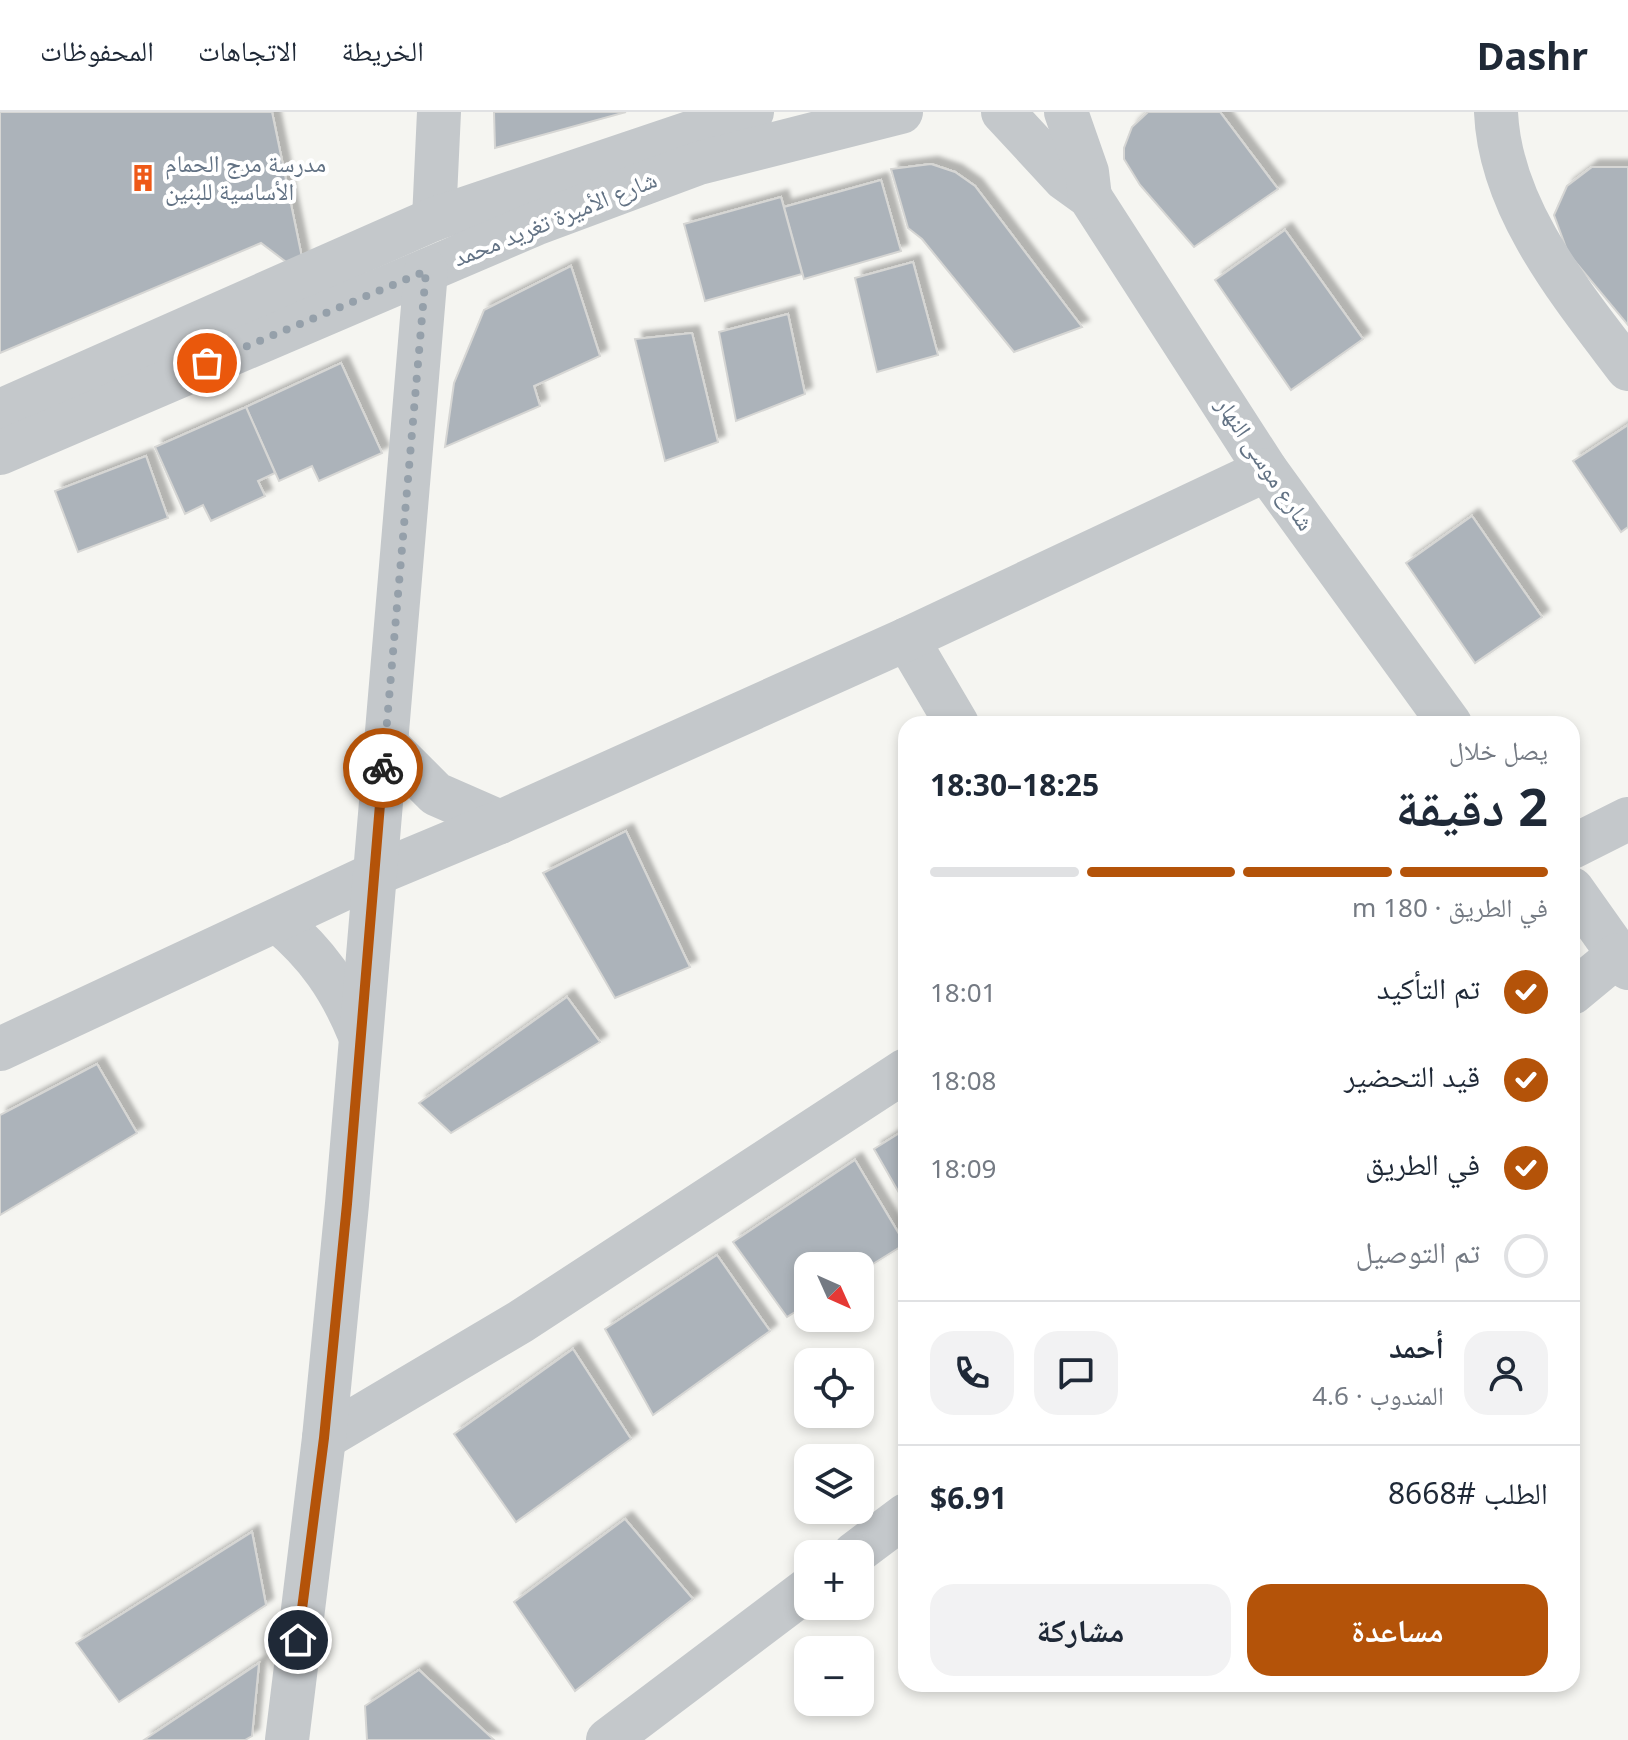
<!DOCTYPE html>
<html lang="ar">
<head>
<meta charset="utf-8">
<style>
	:root { --surface:#fff; --page:#f2f2f3; --text:#1f2937; --muted:#747a83; --line:#e0e1e3; --accent:#b45309 }
	body { margin:0; font-family:"Noto Sans","Noto Naskh Arabic",sans-serif; background:var(--page); color:var(--text); direction:rtl; height:100vh; display:flex; flex-direction:column; font-size:30px; white-space:nowrap }
	* { box-sizing:border-box; margin:0 }
	p { font-size:26px; color:var(--muted) }
	.icon { flex:none; width:44px; height:44px; fill:none; stroke:currentColor; stroke-width:2; stroke-linecap:round; stroke-linejoin:round }
	.map { position:relative; flex:1; overflow:hidden; direction:ltr }
	.drawer { position:absolute; left:898px; top:604px; width:682px; height:976px; display:flex; flex-direction:column; background:var(--surface); border-radius:24px; box-shadow:0 4px 12px #0003; direction:rtl }
	.drawer>* { flex:none }
	.needle { width:52px; rotate:135deg }
	.controls { position:absolute; left:794px; top:1140px; display:grid; gap:16px }
	.controls a { display:grid; place-items:center; width:80px; height:80px; border-radius:16px; background:var(--surface); box-shadow:0 4px 12px #0003; font-size:40px }
	.pin { position:absolute; display:grid; place-items:center; width:68px; height:68px; color:#fff; margin:-34px; border:4px solid #fff; border-radius:50%; box-shadow:0 2px 8px #0007 }
	.courier { position:absolute; display:grid; place-items:center; width:80px; height:80px; margin:-40px; border:6px solid #b45309; border-radius:50%; background:#fff; color:#222; box-shadow:0 2px 10px #0007 }
	.head em { font-style:normal; font-weight:700 }
	.head div { display:flex; flex-direction:column-reverse }
	.head { display:flex; align-items:center; justify-content:space-between; height:136px; padding:0 32px }
	h1 { font-size:52px; font-weight:700; line-height:60px }
	.bar { display:grid; grid-template-columns:repeat(4,1fr); gap:12px 8px; align-content:center; height:96px; padding:0 32px }
	.bar i { height:10px; border-radius:6px; background:var(--line) }
	.bar .selected { background:var(--accent) }
	.bar p { grid-column:span 4 }
	.line { display:flex; align-items:center; gap:20px; padding:0 32px; border-top:2px solid var(--line) }
	.line div { flex:1 }
	.round { display:grid; place-items:center; flex:none; width:84px; height:84px; border-radius:24px; background:var(--page) }
	ol { padding:0 32px; list-style:none }
	li { display:flex; align-items:center; gap:24px; height:88px }
	li p { margin-inline-start:auto }
	li .icon { padding:8px; border-radius:50%; background:var(--accent); color:#fff; stroke-width:4 }
	li:last-child { color:var(--muted) }
	li i { width:44px; height:44px; border:4px solid var(--line); border-radius:50% }
	.primary-button { display:flex; gap:16px; margin-top:auto; padding:16px 32px }
	.primary-button a { flex:1; height:92px; border-radius:24px; background:var(--accent); color:#fff; font-size:32px; font-weight:700; line-height:92px; text-align:center }
	.primary-button a+a { background:var(--page); color:var(--text) }
	header { display:flex; align-items:center; gap:48px; box-sizing:border-box; height:112px; padding:0 40px; background:var(--surface); border-bottom:2px solid var(--line) }
	header strong { font-size:38px }
	nav { display:flex; gap:44px; margin-inline-start:auto; font-size:28px }
	.map>svg:first-child { display:block }
</style>
</head>
<body>
<header>
<strong>Dashr</strong>
<nav><a>الخريطة</a><a>الاتجاهات</a><a>المحفوظات</a></nav>
</header>
<div class="map">
<svg width="1628" height="1628" viewBox="0 0 1628 1628">
	<defs>
		<filter id="shadow"><feDropShadow dx="7" dy="-7" stdDeviation="2" flood-color="#0004"/></filter>
	</defs>
	<rect width="100%" height="100%" fill="#f5f5f1"/>
	<g fill="#acb3ba" stroke="#d6d6d4" stroke-width="2" filter="url(#shadow)">
		<path d="M 0,0 L 272,0 L 306,165 L 261,131 L 0,241 Z"/>
		<path d="M 494,0 L 626,0 L 495,36 Z"/>
		<path d="M 1148,0 L 1220,0 L 1278,77 L 1194,135 L 1140,73 L 1124,47 L 1124,36 L 1132,15 Z"/>
		<path d="M 931,52 L 955,60 L 975,74 L 1082,215 L 1014,240 L 922,127 L 908,116 L 891,57 Z"/>
		<path d="M 1592,55 L 1628,55 L 1628,213 L 1568,141 L 1554,103 L 1567,74 Z"/>
		<path d="M 881,68 L 901,139 L 804,167 L 784,95 Z"/>
		<path d="M 781,85 L 802,162 L 705,189 L 684,112 Z"/>
		<path d="M 1285,118 L 1363,227 L 1291,278 L 1215,168 Z"/>
		<path d="M 913,150 L 938,243 L 877,260 L 855,166 Z"/>
		<path d="M 571,154 L 600,244 L 534,274 L 540,294 L 445,335 L 454,271 L 484,198 Z"/>
		<path d="M 788,202 L 805,282 L 736,309 L 719,220 Z"/>
		<path d="M 692,221 L 718,330 L 665,349 L 635,227 Z"/>
		<path d="M 341,251 L 382,341 L 319,369 L 312,354 L 279,369 L 246,295 Z"/>
		<path d="M 246,295 L 275,361 L 258,369 L 265,384 L 211,409 L 203,393 L 185,402 L 155,335 Z"/>
		<path d="M 1628,313 L 1628,415 L 1621,420 L 1573,349 Z"/>
		<path d="M 146,344 L 168,406 L 78,440 L 55,379 Z"/>
		<path d="M 1472,404 L 1542,505 L 1475,551 L 1406,451 Z"/>
		<path d="M 626,719 L 690,855 L 615,886 L 543,761 Z"/>
		<path d="M 567,885 L 600,930 L 451,1021 L 419,991 Z"/>
		<path d="M 97,952 L 137,1021 L 0,1103 L 0,1003 Z"/>
		<path d="M 906,1017 L 906,1093 L 874,1037 Z"/>
		<path d="M 855,1048 L 905,1132 L 860,1160 L 860,1154 L 808,1154 L 808,1192 L 787,1205 L 733,1130 Z"/>
		<path d="M 717,1143 L 770,1219 L 653,1303 L 605,1217 Z"/>
		<path d="M 573,1237 L 631,1327 L 516,1410 L 454,1322 Z"/>
		<path d="M 625,1407 L 693,1487 L 575,1579 L 514,1490 Z"/>
		<path d="M 252,1420 L 266,1493 L 119,1590 L 76,1531 Z"/>
		<path d="M 259,1551 L 252,1624 L 245,1628 L 144,1628 Z"/>
		<path d="M 419,1558 L 494,1628 L 367,1628 L 365,1594 Z"/>
	</g>
	<g fill="none" stroke-linecap="round" stroke-linejoin="round">
		<g stroke="#c4c8cb" stroke-width="44">
			<path d="M 1003,0 L 1065,67 L 1090,85 L 1266,358 L 1450,612"/>
			<path d="M 1066,0 L 1087,60 L 1090,85"/>
			<path d="M 1496,0 C 1500,97 1572,183 1628,257"/>
			<path d="M 434,107 L 439,0"/>
			<path d="M 0,299 L 434,107 L 752,0"/>
			<path d="M 0,341 L 535,112 L 699,51 L 901,0"/>
			<path d="M 907,527 L 957,612"/>
			<path d="M 386,632 L 436,682 L 500,710"/>
			<path d="M 1572,735 L 1628,707"/>
			<path d="M 1572,777 L 1628,856"/>
			<path d="M 279,810 C 317,842 340,875 359,921"/>
			<path d="M 1572,881 L 1618,843"/>
			<path d="M 0,937 L 373,763 L 500,710 L 907,527 L 1266,358"/>
			<path d="M 324,1326 L 520,1210 L 906,958"/>
			<path d="M 854,1442 L 906,1403"/>
			<path d="M 287,1628 L 324,1326 L 347,1092 L 426,159"/>
			<path d="M 608,1628 L 808,1477"/>
		</g>
	</g>
	<g fill="none" stroke-linecap="round" stroke-linejoin="round">
		<path stroke="#95a0aa" stroke-width="8" stroke-dasharray="0 14.4" d="M 207,251 L 426,159 L 383,656"/>
		<path stroke="#b45309" stroke-width="10" d="M 298,1528 L 324,1326 L 347,1092 L 383,656"/>
	</g>
	<defs>
		<g id="building-bare" transform="scale(2.16)"><path d="M-4-6H4V6H1V3H-1V6H-4ZM-2.5-4.3h1.7v1.8h-1.7ZM.8-4.3h1.7v1.8H.8ZM-2.5-1h1.7V.8h-1.7ZM.8-1h1.7V.8H.8Z" fill="#ee5918" stroke="#fff" stroke-width="2.5" paint-order="stroke"/></g>
	</defs>
	<g fill-rule="evenodd">
		<use href="#building-bare" x="143" y="66"/>
	</g>
	<g text-anchor="middle" stroke-width="8" stroke-linejoin="round" paint-order="stroke">
		<g font-size="24" fill="#627284" stroke="#fff" text-anchor="start">
			<text x="165" y="60">مدرسة مرج الحمام<tspan x="165" dy="28">الأساسية للبنين</tspan></text>
		</g>
		<g font-size="24" fill="#627284" stroke="#fff">
			<text transform="translate(555 107) rotate(-22)" y="8">شارع الأميرة تغريد محمد</text>
			<text transform="translate(1265 352) rotate(56)" y="8">شارع موسى النهار</text>
		</g>
	</g>
</svg>
<div class="controls">
<a><svg class="needle" viewBox="-14 -14 28 28"><path d="M0-13l5 13h-10z" fill="#e53935"/><path d="M0 13l5-13h-10z" fill="#747a83"/></svg></a>
<a><svg class="icon" aria-label="locate" viewBox="0 0 24 24"><circle cx="12" cy="12" r="6"/><path d="M12 2v4M12 18v4M2 12h4M18 12h4"/></svg></a>
<a><svg class="icon" aria-label="layers" viewBox="0 0 24 24"><path d="M12 4l9 5-9 5-9-5zM3 14l9 5 9-5"/></svg></a>
<a>+</a>
<a>−</a>
</div>
<div class="pin" style="left:207px;top:251px;background:#ea580c"><svg class="icon" aria-label="bag" viewBox="0 0 24 24"><path d="M5 8h14l-1 12H6zM9 8a3 3 0 0 1 6 0"/></svg></div>
<div class="pin" style="left:298px;top:1528px;background:#1f2937"><svg class="icon" aria-label="home" viewBox="0 0 24 24"><path d="M3 11l9-7 9 7M6 9v11h12V9"/></svg></div>
<div class="courier" style="left:383px;top:656px"><svg class="icon" aria-label="bike" viewBox="0 0 24 24"><circle cx="6" cy="16" r="4"/><circle cx="18" cy="16" r="4"/><path d="M6 16l4-8h5l3 8M10 8l3 8H6M13 5h3"/></svg></div>
<section class="drawer">
<div class="head"><div><h1>2 دقيقة</h1><p>يصل خلال</p></div><em>18:25–18:30</em></div>
<div class="bar"><i class="selected"></i><i class="selected"></i><i class="selected"></i><i></i><p>في الطريق · 180 m</p></div>
<ol>
<li><svg class="icon" aria-label="check" viewBox="0 0 24 24"><path d="M5 12l5 5 9-10"/></svg>تم التأكيد<p>18:01</p></li>
<li><svg class="icon" aria-label="check" viewBox="0 0 24 24"><path d="M5 12l5 5 9-10"/></svg>قيد التحضير<p>18:08</p></li>
<li><svg class="icon" aria-label="check" viewBox="0 0 24 24"><path d="M5 12l5 5 9-10"/></svg>في الطريق<p>18:09</p></li>
<li><i></i>تم التوصيل</li>
</ol>
<div class="line" style="height:144px"><a class="round"><svg class="icon" aria-label="person" viewBox="0 0 24 24"><circle cx="12" cy="8" r="4"/><path d="M4 21q1-7 8-7t8 7"/></svg></a><div><b>أحمد</b><p>المندوب · 4.6</p></div><a class="round"><svg class="icon" aria-label="chat" viewBox="0 0 24 24"><path d="M4 5h16v11H9l-5 4z"/></svg></a><a class="round"><svg class="icon" aria-label="phone" viewBox="0 0 24 24"><path d="M5 4h4l2 5-3 2q2 4 5 5l2-3 5 2v4C11 20 4 13 5 4z"/></svg></a></div>
<div class="line" style="height:104px"><div>الطلب #8668</div><b>$6.91</b></div>
<div class="primary-button"><a>مساعدة</a><a>مشاركة</a></div>
</section>
</div>
</body>
</html>
